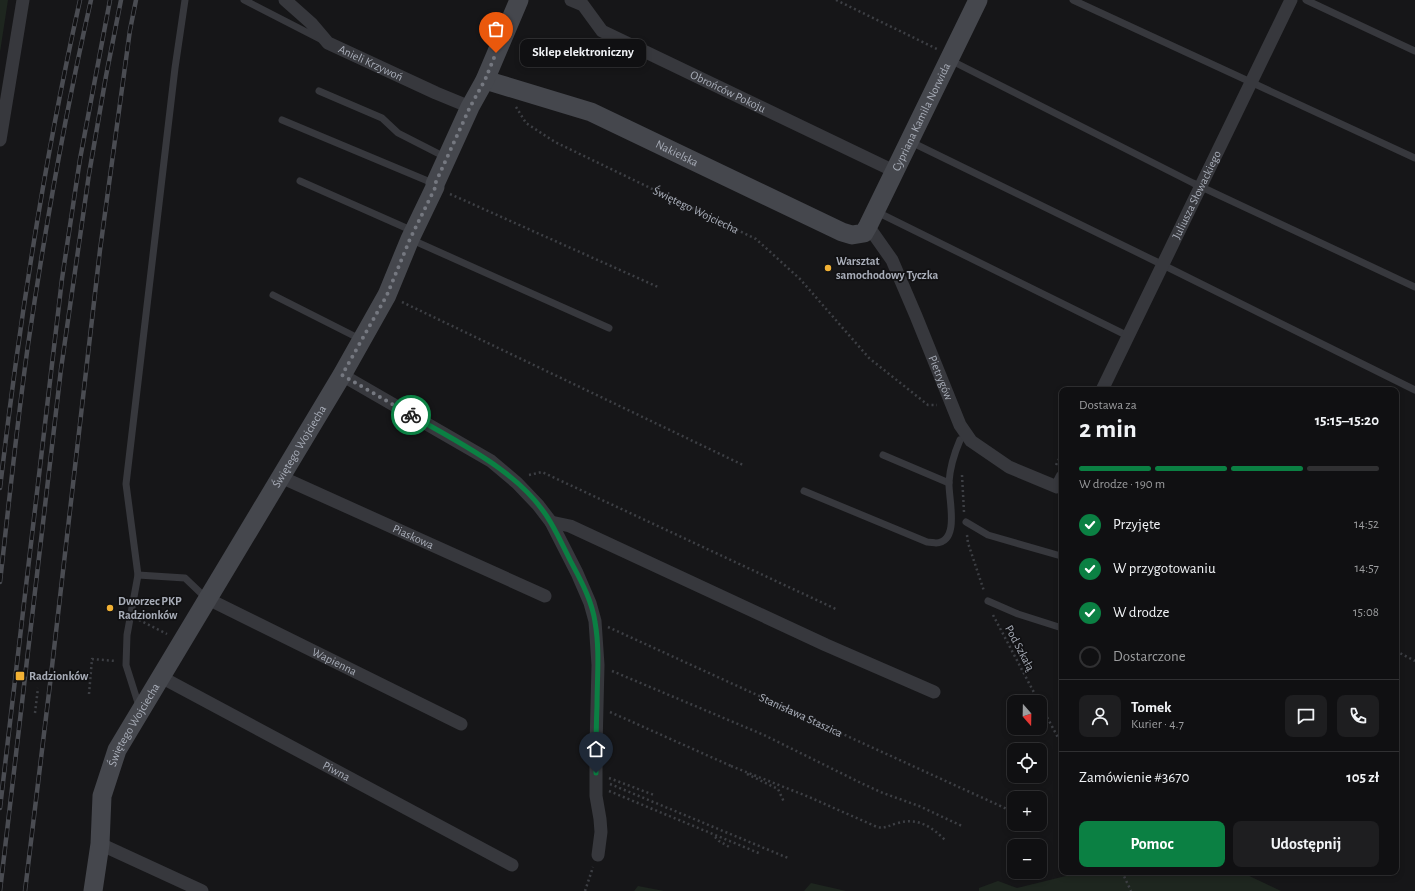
<!DOCTYPE html>
<html lang="pl">
<head>
<meta charset="utf-8">
<style>
	:root { --surface:#101012; --page:#1e1e20; --text:#f1f3f6; --muted:#9c9d9f; --line:#303032; --accent:#0b8043 }
	body { margin:0; font-family:"Alegreya Sans",sans-serif; background:var(--page); color:var(--text); height:100vh; display:flex; flex-direction:column; font-size:15px; white-space:nowrap }
	* { box-sizing:border-box; margin:0 }
	p { font-size:13px; color:var(--muted) }
	.icon { flex:none; width:22px; height:22px; fill:none; stroke:currentColor; stroke-width:2; stroke-linecap:round; stroke-linejoin:round }
	.map { position:relative; flex:1; overflow:hidden }
	.side { position:absolute; left:1059px; top:387px; width:340px; height:488px; display:flex; flex-direction:column; background:var(--surface); border-radius:8px; box-shadow:0 2px 6px #0003,0 0 0 1px var(--line) }
	.side>* { flex:none }
	.needle { width:26px; rotate:160deg }
	.fabs { position:absolute; left:1007px; top:695px; display:grid; gap:8px }
	.fabs a { display:grid; place-items:center; width:40px; height:40px; border-radius:8px; background:var(--surface); box-shadow:0 2px 6px #0003,0 0 0 1px var(--line); font-size:20px }
	.pin { position:absolute; display:grid; place-items:center; width:34px; height:34px; color:#fff; margin:-41px -17px; border-radius:50% 50% 50% 0; rotate:-45deg; box-shadow:0 0 4px #0007 }
	.pin .icon { rotate:45deg }
	.courier { position:absolute; display:grid; place-items:center; width:40px; height:40px; margin:-20px; border:3px solid #0b8043; border-radius:50%; background:#fff; color:#222; box-shadow:0 1px 5px #0007 }
	.bubble { position:absolute; height:28px; border-radius:8px; background:var(--surface); box-shadow:0 2px 6px #0003,0 0 0 1px var(--line); font-size:13px; font-weight:600; line-height:28px; text-align:center }
	.summary em { font-style:normal; font-weight:600 }
	.summary div { display:flex; flex-direction:column-reverse }
	.summary { display:flex; align-items:center; justify-content:space-between; height:68px; padding:0 20px }
	h1 { font-size:26px; font-weight:600; line-height:30px }
	.bar { display:grid; grid-template-columns:repeat(4,1fr); gap:6px 4px; align-content:center; height:48px; padding:0 20px }
	.bar i { height:5px; border-radius:3px; background:var(--line) }
	.bar .current { background:var(--accent) }
	.bar p { grid-column:span 4 }
	.line { display:flex; align-items:center; gap:10px; padding:0 20px; border-top:1px solid var(--line) }
	.line div { flex:1 }
	.round { display:grid; place-items:center; flex:none; width:42px; height:42px; border-radius:8px; background:var(--page) }
	ol { padding:0 20px; list-style:none }
	li { display:flex; align-items:center; gap:12px; height:44px }
	li p { margin-inline-start:auto }
	li .icon { padding:4px; border-radius:50%; background:var(--accent); color:#fff; stroke-width:4 }
	li:last-child { color:var(--muted) }
	li i { width:22px; height:22px; border:2px solid var(--line); border-radius:50% }
	.action { display:flex; gap:8px; margin-top:auto; padding:8px 20px }
	.action a { flex:1; height:46px; border-radius:8px; background:var(--accent); color:#fff; font-size:16px; font-weight:600; line-height:46px; text-align:center }
	.action a+a { background:var(--page); color:var(--text) }
	.map>svg:first-child { display:block }
</style>
</head>
<body>
<div class="map">
<svg width="1415" height="891" viewBox="0 0 1415 891">
	<rect width="100%" height="100%" fill="#161618"/>
	<g fill="#1e261f">
		<path d="M 0,0 L 8,0 L 0,52 Z"/>
		<path d="M 1082,872 L 1241,872 L 1281,891 L 979,891 L 979,888 L 998,881 L 1017,888 Z"/>
		<path d="M 811,883 L 846,891 L 804,891 Z"/>
		<path d="M 638,886 L 664,891 L 634,891 Z"/>
	</g>
	<g fill="none" stroke-linecap="round" stroke-linejoin="round">
		<g stroke="#3d3f44" stroke-width="2.5" stroke-dasharray="2 3" stroke-linecap="butt">
			<path d="M 836,0 L 937,49"/>
			<path id="s1" d="M 516,107 L 526,123 L 555,142 L 756,239 L 800,279 L 869,358 L 928,405 L 937,405"/>
			<path d="M 450,194 L 658,287"/>
			<path d="M 402,302 L 743,465"/>
			<path d="M 1056,465 L 1062,453"/>
			<path d="M 529,475 L 542,472 L 838,610"/>
			<path d="M 962,475 L 964,512"/>
			<path d="M 967,535 L 968,543 L 984,591"/>
			<path d="M 993,615 L 1039,702"/>
			<path d="M 139,620 L 167,634"/>
			<path id="s2" d="M 608,627 L 1007,809"/>
			<path d="M 1396,651 L 1415,661"/>
			<path d="M 612,671 L 764,735 L 863,784 L 883,793 L 919,806 L 962,826"/>
			<path d="M 89,694 L 92,659 L 116,661"/>
			<path d="M 1040,704 L 1062,745"/>
			<path d="M 610,712 L 731,766"/>
			<path d="M 35,713 L 38,688"/>
			<path d="M 731,766 L 809,797 L 877,827 C 885,829 890,825 898,823 C 918,817 932,827 946,841"/>
			<path d="M 747,774 L 778,789 L 784,802"/>
			<path d="M 609,778 L 654,795"/>
			<path d="M 610,784 L 788,858"/>
			<path d="M 609,791 L 761,854"/>
			<path d="M 715,837 L 719,841 L 731,848"/>
			<path d="M 1122,872 L 1131,891"/>
			<path d="M 585,891 L 593,867"/>
		</g>
		<g stroke="#37383d" stroke-width="7">
			<path d="M 244,0 L 320,39"/>
			<path d="M 1073,0 L 1415,158"/>
			<path d="M 1306,0 L 1415,51"/>
			<path d="M 950,60 L 1193,183 L 1415,287"/>
			<path d="M 319,91 L 382,118 L 398,133 L 447,158"/>
			<path d="M 282,120 L 435,184"/>
			<path d="M 909,141 L 1155,261 L 1415,390"/>
			<path d="M 300,181 L 413,231"/>
			<path d="M 875,211 L 1128,336"/>
			<path d="M 410,239 L 609,328"/>
			<path d="M 273,295 L 362,340"/>
			<path d="M 883,455 L 949,483"/>
			<path d="M 804,491 L 927,542 C 930,542 934,543 936,543 C 961,542 948,497 949,482 C 950,467 954,454 960,440"/>
			<path d="M 966,522 L 988,535 L 1061,556"/>
			<path d="M 138,575 L 185,578 L 207,599"/>
			<path d="M 988,601 L 1018,614 L 1062,628"/>
			<path d="M 139,706 L 126,665 L 127,635 L 138,575 L 126,484 L 175,68 L 185,0"/>
		</g>
		<g stroke="#37383d" stroke-width="13">
			<path id="s3" d="M 285,0 L 311,23 L 328,43 L 436,93 L 470,107"/>
			<path id="s4" d="M 571,0 L 583,5 L 602,31 L 894,171"/>
			<path d="M 0,140 L 23,0"/>
			<path id="s5" d="M 868,226 L 892,260 L 916,316 L 960,425 L 971,441 L 1009,467 L 1057,487 L 1062,477"/>
			<path d="M 342,375 L 491,461 L 517,483 L 538,505 L 551,522 L 577,573 L 590,603 L 595,621 L 598,665 L 596,747 L 596,796 L 600,819 L 601,832 L 598,855"/>
			<path id="s6" d="M 1102,390 L 1291,0"/>
			<path id="s7" d="M 281,477 L 545,596"/>
			<path d="M 551,522 L 570,526 L 826,645 L 934,692"/>
			<path id="s8" d="M 208,599 L 461,724"/>
			<path id="s9" d="M 161,677 L 512,865"/>
			<path d="M 100,844 L 202,891"/>
		</g>
		<g stroke="#45474d" stroke-width="19">
			<path id="s10" d="M 485,80 L 591,112 L 842,232 L 852,235 L 864,233 L 868,226 L 978,0"/>
			<path id="s11" d="M 93,891 L 100,844 L 102,796 L 117,750 L 342,375 L 387,295 L 410,239 L 435,187 L 435,184 L 470,107 L 485,80 L 519,0"/>
		</g>
		<g stroke="#4a4c52" stroke-width="4.5">
			<g id="rail">
				<path d="M 0,488 C 19,324 44,161 80,0"/>
				<path d="M 0,582 C 9,503 17,423 28,345 C 45,229 65,114 91,0"/>
				<path d="M 0,808 L 62,279 L 80,159 L 110,0"/>
				<path d="M 0,891 L 61,369 L 89,174 L 106,76 L 121,0"/>
				<path d="M 25,891 L 50,684 L 100,250 L 130,30 L 136,0"/>
			</g>
		</g>
		<use href="#rail" stroke="#111113" stroke-width="3" stroke-dasharray="9" stroke-linecap="butt"/>
	</g>
	<g fill="none" stroke-linecap="round" stroke-linejoin="round">
		<path stroke="#757880" stroke-width="4" stroke-dasharray="0 7.2" d="M 411,415 L 342,375 L 387,295 L 410,239 L 435,188 L 435,184 L 470,107 L 485,80 L 496,53"/>
		<path stroke="#0b8043" stroke-width="5" d="M 411,415 C 459,443 522,472 551,523 C 558,535 564,548 570,560 C 580,579 592,600 595,622 C 600,650 597,678 597,706 C 596,728 596,751 596,773"/>
	</g>
	<g fill="#f2b134" stroke="#111113" stroke-width="1.5">
		<circle cx="828" cy="268" r="4"/>
		<circle cx="110" cy="608" r="4"/>
		<rect x="15" y="671" width="10" height="10" rx="2"/>
	</g>
	<g text-anchor="middle" stroke-width="3.5" stroke-linejoin="round" paint-order="stroke">
		<g font-size="12" fill="#a8adb8" stroke="#111113">
			<text dy="4" stroke="none"><textPath href="#s3" startOffset="108">Anieli Krzywoń</textPath></text>
			<text dy="4" stroke="none"><textPath href="#s4" startOffset="185">Obrońców Pokoju</textPath></text>
			<text dy="4" stroke="none"><textPath href="#s10" startOffset="541">Cypriana Kamila Norwida</textPath></text>
			<text dy="4" stroke="none"><textPath href="#s10" startOffset="206">Nakielska</textPath></text>
			<text dy="4" stroke="none"><textPath href="#s6" startOffset="217">Juliusza Słowackiego</textPath></text>
			<text dy="4" stroke="none"><textPath href="#s1" startOffset="210">Świętego Wojciecha</textPath></text>
			<text dy="4" stroke="none"><textPath href="#s5" startOffset="169">Pietrygów</textPath></text>
			<text dy="4" stroke="none"><textPath href="#s11" startOffset="498">Świętego Wojciecha</textPath></text>
			<text dy="4" stroke="none"><textPath href="#s7" startOffset="145">Piaskowa</textPath></text>
			<text transform="translate(1020 648) rotate(62)" y="4">Pod Szkałą</text>
			<text dy="4" stroke="none"><textPath href="#s8" startOffset="141">Wapienna</textPath></text>
			<text dy="4" stroke="none"><textPath href="#s2" startOffset="212">Stanisława Staszica</textPath></text>
			<text dy="4" stroke="none"><textPath href="#s11" startOffset="174">Świętego Wojciecha</textPath></text>
			<text dy="4" stroke="none"><textPath href="#s9" startOffset="199">Piwna</textPath></text>
		</g>
		<g font-size="12" font-weight="bold" fill="#a8adb8" stroke="#111113" text-anchor="start">
			<text x="836" y="265">Warsztat<tspan x="836" dy="14">samochodowy Tyczka</tspan></text>
			<text x="118" y="605">Dworzec PKP<tspan x="118" dy="14">Radzionków</tspan></text>
			<text x="29" y="680">Radzionków</text>
		</g>
	</g>
</svg>
<div class="fabs">
<a><svg class="needle" viewBox="-14 -14 28 28"><path d="M0-13l5 13h-10z" fill="#e53935"/><path d="M0 13l5-13h-10z" fill="#9c9d9f"/></svg></a>
<a><svg class="icon" aria-label="locate" viewBox="0 0 24 24"><circle cx="12" cy="12" r="6"/><path d="M12 2v4M12 18v4M2 12h4M18 12h4"/></svg></a>
<a>+</a>
<a>−</a>
</div>
<div class="pin" style="left:496px;top:53px;background:#ea580c"><svg class="icon" aria-label="bag" viewBox="0 0 24 24"><path d="M5 8h14l-1 12H6zM9 8a3 3 0 0 1 6 0"/></svg></div>
<div class="pin" style="left:596px;top:773px;background:#1f2937"><svg class="icon" aria-label="home" viewBox="0 0 24 24"><path d="M3 11l9-7 9 7M6 9v11h12V9"/></svg></div>
<div class="courier" style="left:411px;top:415px"><svg class="icon" aria-label="bike" viewBox="0 0 24 24"><circle cx="6" cy="16" r="4"/><circle cx="18" cy="16" r="4"/><path d="M6 16l4-8h5l3 8M10 8l3 8H6M13 5h3"/></svg></div>
<div class="bubble" style="left:520px;top:39px;width:126px">Sklep elektroniczny</div>
<section class="side">
<div class="summary"><div><h1>2 min</h1><p>Dostawa za</p></div><em>15:15–15:20</em></div>
<div class="bar"><i class="current"></i><i class="current"></i><i class="current"></i><i></i><p>W drodze · 190 m</p></div>
<ol>
<li><svg class="icon" aria-label="check" viewBox="0 0 24 24"><path d="M5 12l5 5 9-10"/></svg>Przyjęte<p>14:52</p></li>
<li><svg class="icon" aria-label="check" viewBox="0 0 24 24"><path d="M5 12l5 5 9-10"/></svg>W przygotowaniu<p>14:57</p></li>
<li><svg class="icon" aria-label="check" viewBox="0 0 24 24"><path d="M5 12l5 5 9-10"/></svg>W drodze<p>15:08</p></li>
<li><i></i>Dostarczone</li>
</ol>
<div class="line" style="height:72px"><a class="round"><svg class="icon" aria-label="person" viewBox="0 0 24 24"><circle cx="12" cy="8" r="4"/><path d="M4 21q1-7 8-7t8 7"/></svg></a><div><b>Tomek</b><p>Kurier · 4.7</p></div><a class="round"><svg class="icon" aria-label="chat" viewBox="0 0 24 24"><path d="M4 5h16v11H9l-5 4z"/></svg></a><a class="round"><svg class="icon" aria-label="phone" viewBox="0 0 24 24"><path d="M5 4h4l2 5-3 2q2 4 5 5l2-3 5 2v4C11 20 4 13 5 4z"/></svg></a></div>
<div class="line" style="height:52px"><div>Zamówienie #3670</div><b>105 zł</b></div>
<div class="action"><a>Pomoc</a><a>Udostępnij</a></div>
</section>
</div>
</body>
</html>
